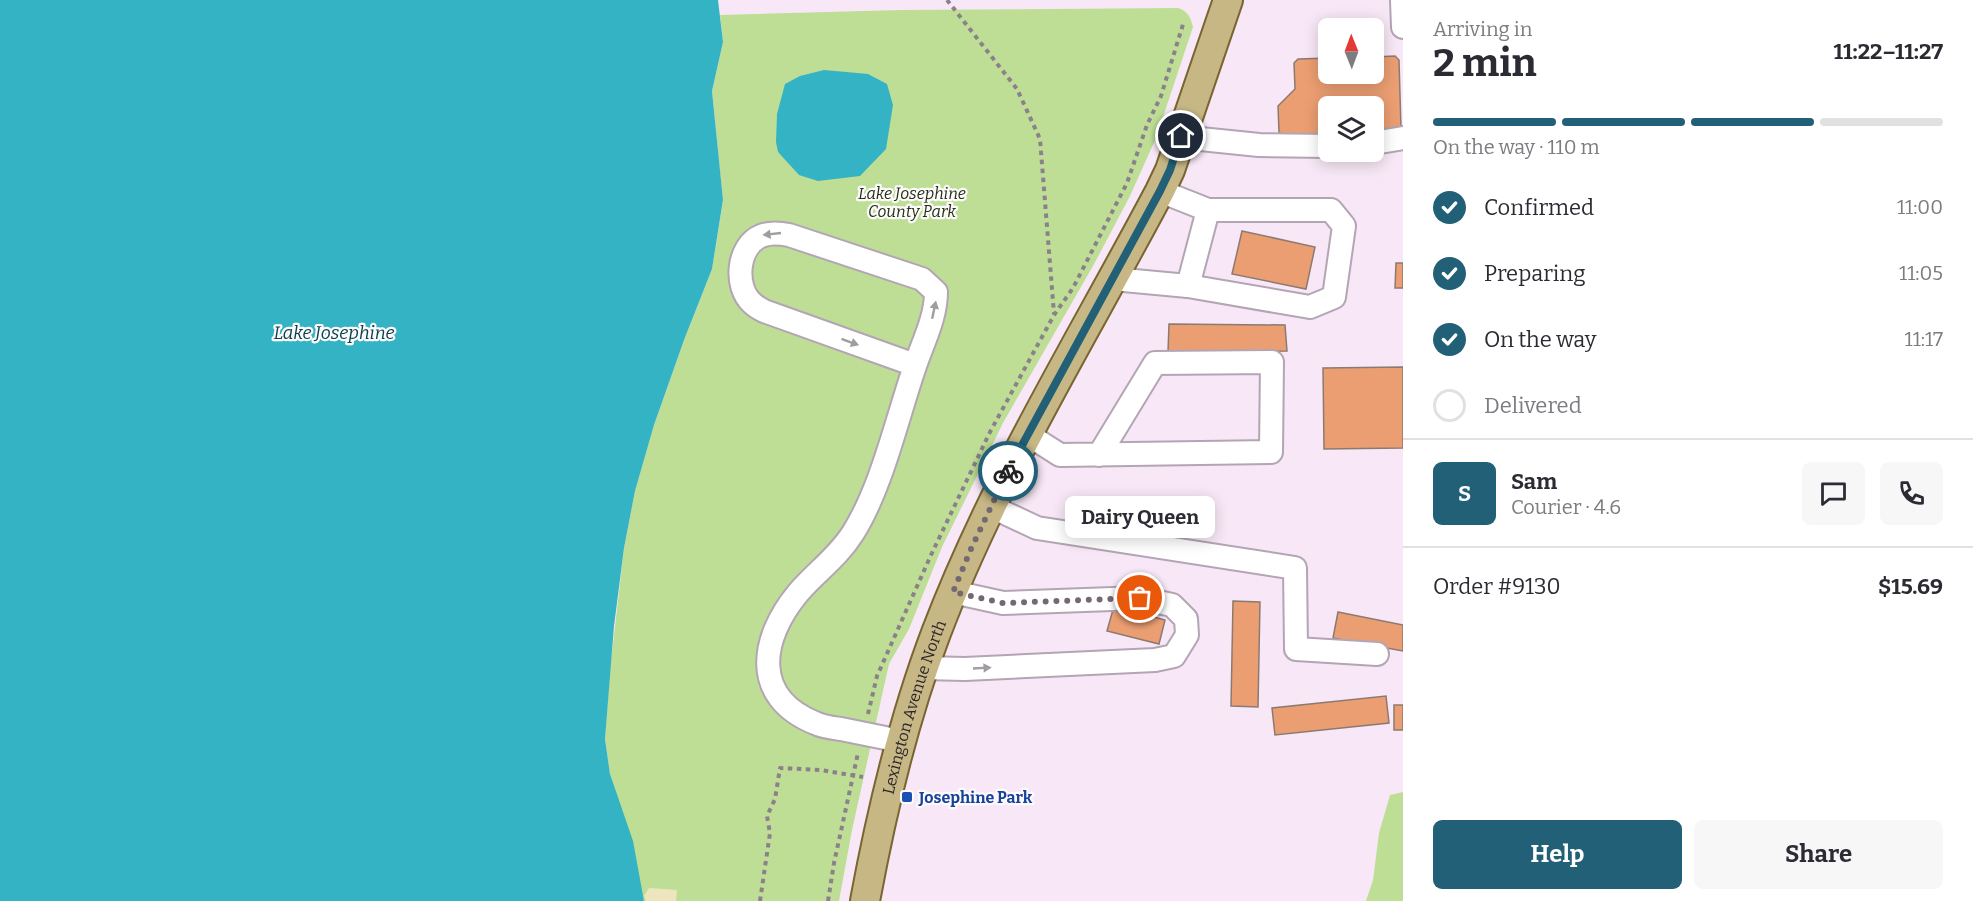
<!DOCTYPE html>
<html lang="en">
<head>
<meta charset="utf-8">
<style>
	:root { --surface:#fff; --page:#f7f7f7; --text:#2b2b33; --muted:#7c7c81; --line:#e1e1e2; --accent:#216076 }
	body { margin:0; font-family:Bitter,serif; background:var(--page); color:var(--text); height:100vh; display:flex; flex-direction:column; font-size:22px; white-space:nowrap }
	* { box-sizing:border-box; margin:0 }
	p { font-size:20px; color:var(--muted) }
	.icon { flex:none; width:33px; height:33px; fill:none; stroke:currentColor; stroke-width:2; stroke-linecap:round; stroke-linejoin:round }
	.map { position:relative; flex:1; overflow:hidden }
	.side { display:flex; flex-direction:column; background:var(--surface); width:570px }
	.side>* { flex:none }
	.needle { width:39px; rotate:359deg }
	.controls { position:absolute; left:1318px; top:18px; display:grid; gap:12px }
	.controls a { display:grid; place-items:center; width:66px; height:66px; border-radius:9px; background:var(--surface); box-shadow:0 3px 15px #0003; font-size:30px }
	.pin { position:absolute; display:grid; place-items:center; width:51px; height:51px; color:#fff; margin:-26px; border:3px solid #fff; border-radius:50%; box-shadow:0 2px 6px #0007 }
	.courier { position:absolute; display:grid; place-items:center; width:60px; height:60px; margin:-30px; border:4px solid #216076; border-radius:50%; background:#fff; color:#222; box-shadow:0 2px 8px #0007 }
	.bubble { position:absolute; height:42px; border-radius:9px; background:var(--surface); box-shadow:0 3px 15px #0003; font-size:20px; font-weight:700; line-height:42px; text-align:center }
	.summary em { font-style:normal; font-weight:700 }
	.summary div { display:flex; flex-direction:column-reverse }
	.summary { display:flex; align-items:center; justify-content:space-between; height:102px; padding:0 30px }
	h1 { font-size:39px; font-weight:700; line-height:45px }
	.bar { display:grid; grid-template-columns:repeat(4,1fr); gap:9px 6px; align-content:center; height:72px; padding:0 30px }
	.bar i { height:8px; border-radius:4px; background:var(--line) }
	.bar .on { background:var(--accent) }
	.bar p { grid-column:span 4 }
	.line { display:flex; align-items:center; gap:15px; padding:0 30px; border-top:2px solid var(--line) }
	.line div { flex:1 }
	.round { display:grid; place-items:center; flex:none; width:63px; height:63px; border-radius:9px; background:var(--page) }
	ol { padding:0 30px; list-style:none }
	li { display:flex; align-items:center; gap:18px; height:66px }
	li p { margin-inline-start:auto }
	li .icon { padding:6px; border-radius:50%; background:var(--accent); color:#fff; stroke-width:4 }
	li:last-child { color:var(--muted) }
	li i { width:33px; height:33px; border:3px solid var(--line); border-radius:50% }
	.button { display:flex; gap:12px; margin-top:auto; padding:12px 30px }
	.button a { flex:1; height:69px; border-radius:9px; background:var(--accent); color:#fff; font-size:24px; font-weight:700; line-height:69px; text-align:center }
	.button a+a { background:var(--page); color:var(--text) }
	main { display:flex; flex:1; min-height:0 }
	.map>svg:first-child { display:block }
</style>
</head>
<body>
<main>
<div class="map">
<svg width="1403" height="901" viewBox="0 0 1403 901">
	<rect width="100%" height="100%" fill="#f8e8f7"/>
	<g fill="#bede95">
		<path d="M 1178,8 C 1188,11 1191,18 1193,27 L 1156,138 L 1130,196 L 1093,266 L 1003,423 L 942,547 L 909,629 L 889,664 L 852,830 L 839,901 L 644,901 L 610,774 L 605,739 L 610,670 L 624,548 L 635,491 L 654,425 L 684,340 L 712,269 L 723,201 L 712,91 L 723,42 L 720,15 L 900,10 Z"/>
		<path d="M 1403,792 L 1403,901 L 1366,901 L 1373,880 L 1379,833 L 1390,795 Z"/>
	</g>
	<path fill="#eee5bf" d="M 649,888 L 677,890 L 676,901 L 646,901 L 644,896 Z"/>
	<g fill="#33b3c4">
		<path d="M 0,0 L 718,0 L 723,42 L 712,91 L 723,200 L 712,269 L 684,340 L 654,425 L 635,491 L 624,548 L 614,626 L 605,739 L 610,774 L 633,841 L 644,901 L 0,901 Z"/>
		<path d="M 824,70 L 868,74 L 887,84 L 893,105 L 886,149 L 860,176 L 818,181 L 799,175 L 778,152 L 776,142 L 777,114 L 785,84 L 800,76 Z"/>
	</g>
	<g fill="#eb9e72" stroke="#8c7a71" stroke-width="1.5">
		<path d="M 1395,56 L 1399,60 L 1401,129 L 1374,133 L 1374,106 L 1329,106 L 1329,135 L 1284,136 L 1279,132 L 1278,106 L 1295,89 L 1294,63 L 1298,59 L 1329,58 L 1329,74 L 1374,74 L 1374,57 Z"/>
		<path d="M 1242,231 L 1315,247 L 1306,289 L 1232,274 Z"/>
		<path d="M 1396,263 L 1403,263 L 1403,288 L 1395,288 Z"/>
		<path d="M 1169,324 L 1285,325 L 1287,351 L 1168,352 Z"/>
		<path d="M 1403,367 L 1403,448 L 1324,449 L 1323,368 Z"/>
		<path d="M 1233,601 L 1260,602 L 1258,707 L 1231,706 Z"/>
		<path d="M 1114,606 L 1165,620 L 1159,644 L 1107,631 Z"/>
		<path d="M 1338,612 L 1403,625 L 1403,651 L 1333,638 Z"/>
		<path d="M 1386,696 L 1389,723 L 1275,735 L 1272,708 Z"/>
		<rect x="1394" y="705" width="9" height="25"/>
	</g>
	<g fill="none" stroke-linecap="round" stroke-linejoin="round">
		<g stroke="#b3a5b3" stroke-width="26">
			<g id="minor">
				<path d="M 1402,0 L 1403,27"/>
				<path d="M 1181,137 L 1259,145 L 1329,146"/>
				<path d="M 1374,143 L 1403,138"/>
				<path d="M 1113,279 L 1188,286 L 1208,210 L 1160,191"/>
				<path d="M 1188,286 L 1310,307 L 1334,297 L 1344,226 L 1331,210 L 1208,210"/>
				<path d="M 1027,434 L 1060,455 L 1271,452 L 1272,362 L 1155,363 L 1099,455"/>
				<path d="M 990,506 L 1037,528 L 1295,568 L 1296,649 L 1377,654"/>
				<path d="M 923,668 L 965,669 L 1155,660 L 1174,656 L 1187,635 L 1186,619 L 1172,605 L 1140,598 L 1003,603 L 953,592"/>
				<path d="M 900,741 C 880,737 861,733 841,729 C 833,728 823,727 815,723 C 751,697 760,639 798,593 C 816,572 838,557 853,533 C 882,487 897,418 915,366 C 923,342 936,318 936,292 L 922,279 L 789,235 C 779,233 770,232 761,236 C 737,246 734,287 752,303 C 755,306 760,309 764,311 L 915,365"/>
			</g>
		</g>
		<g stroke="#786531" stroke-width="32">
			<g id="major">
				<path id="s1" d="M 865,901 C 882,809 903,720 936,633 C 995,478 1083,337 1160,191 L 1170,170 L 1228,0"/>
			</g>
		</g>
		<g stroke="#8b808b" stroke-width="4" stroke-dasharray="4.5 4.5" stroke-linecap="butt">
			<path d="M 947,0 L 1017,89 L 1040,139 L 1054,314"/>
			<path d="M 868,714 L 877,676 L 931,555 L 990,432 L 1054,315 L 1073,288 L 1127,183 L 1147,125 L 1161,96 L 1184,21"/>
			<path d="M 760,901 L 770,833 L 767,816 L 775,799 L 780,768 L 821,770 L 863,777"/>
			<path d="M 828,901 L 834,863 L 858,753"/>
		</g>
		<use href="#minor" stroke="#fff" stroke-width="22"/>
		<use href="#major" stroke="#c7b785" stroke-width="28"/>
	</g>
	<defs><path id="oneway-solid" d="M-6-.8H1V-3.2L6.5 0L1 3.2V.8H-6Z" transform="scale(1.5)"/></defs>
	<g fill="#a09da0">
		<use href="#oneway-solid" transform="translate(772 234) rotate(174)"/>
		<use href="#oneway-solid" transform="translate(934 310) rotate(-78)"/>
		<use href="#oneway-solid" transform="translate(850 342) rotate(20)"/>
		<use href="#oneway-solid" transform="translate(982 668) rotate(-3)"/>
	</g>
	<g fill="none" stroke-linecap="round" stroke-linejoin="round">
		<path stroke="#736972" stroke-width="6" stroke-dasharray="0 10.8" d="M 1008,471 L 971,549 L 953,592 L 1003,603 L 1140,598"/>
		<path stroke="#216076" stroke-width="8" d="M 1008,471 L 1160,191 L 1170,170 L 1181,136"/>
	</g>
	<rect fill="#1a4fb4" stroke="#fdfafd" stroke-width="2" x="901" y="791" width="12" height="12" rx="3"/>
	<g text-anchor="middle" stroke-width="4.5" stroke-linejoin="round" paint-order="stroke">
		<g font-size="16" font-style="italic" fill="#233010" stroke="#fdfafd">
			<text x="912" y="199">Lake Josephine<tspan x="912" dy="18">County Park</tspan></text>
		</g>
		<g font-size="16" fill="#2b252b" stroke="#fdfafd">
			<text dy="6" stroke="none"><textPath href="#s1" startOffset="200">Lexington Avenue North</textPath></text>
		</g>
		<g font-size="16" font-weight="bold" fill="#164399" stroke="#fdfafd" text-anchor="start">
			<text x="919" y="803">Josephine Park</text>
		</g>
		<g font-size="18" font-style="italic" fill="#084148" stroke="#fdfafd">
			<text x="334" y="339">Lake Josephine</text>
		</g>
	</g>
</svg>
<div class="controls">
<a><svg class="needle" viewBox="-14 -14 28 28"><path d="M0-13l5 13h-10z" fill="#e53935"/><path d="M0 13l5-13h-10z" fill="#7c7c81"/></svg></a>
<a><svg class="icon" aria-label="layers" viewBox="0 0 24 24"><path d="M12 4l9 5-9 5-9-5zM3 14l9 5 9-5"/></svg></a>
</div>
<div class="pin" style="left:1140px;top:598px;background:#ea580c"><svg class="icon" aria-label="bag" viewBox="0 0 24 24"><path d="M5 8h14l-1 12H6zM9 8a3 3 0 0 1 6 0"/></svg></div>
<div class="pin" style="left:1181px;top:136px;background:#1f2937"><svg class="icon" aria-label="home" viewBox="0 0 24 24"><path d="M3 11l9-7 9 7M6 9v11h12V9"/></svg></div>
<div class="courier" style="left:1008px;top:471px"><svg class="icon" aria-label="bike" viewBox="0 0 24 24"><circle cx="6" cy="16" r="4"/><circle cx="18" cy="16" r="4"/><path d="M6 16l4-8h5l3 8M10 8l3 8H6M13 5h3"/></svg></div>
<div class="bubble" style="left:1065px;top:496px;width:150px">Dairy Queen</div>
</div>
<section class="side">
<div class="summary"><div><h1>2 min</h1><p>Arriving in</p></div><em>11:22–11:27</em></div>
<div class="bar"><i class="on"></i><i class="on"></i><i class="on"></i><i></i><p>On the way · 110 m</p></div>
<ol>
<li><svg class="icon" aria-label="check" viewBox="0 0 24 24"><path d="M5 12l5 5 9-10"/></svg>Confirmed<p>11:00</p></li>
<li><svg class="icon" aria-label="check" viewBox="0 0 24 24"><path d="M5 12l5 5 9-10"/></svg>Preparing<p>11:05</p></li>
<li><svg class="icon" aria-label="check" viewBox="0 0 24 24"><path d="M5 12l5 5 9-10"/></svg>On the way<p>11:17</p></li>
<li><i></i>Delivered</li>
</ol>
<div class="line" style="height:108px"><b class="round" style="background:var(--accent);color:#fff">S</b><div><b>Sam</b><p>Courier · 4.6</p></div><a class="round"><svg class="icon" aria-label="chat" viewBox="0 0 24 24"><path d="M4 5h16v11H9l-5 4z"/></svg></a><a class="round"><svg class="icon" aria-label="phone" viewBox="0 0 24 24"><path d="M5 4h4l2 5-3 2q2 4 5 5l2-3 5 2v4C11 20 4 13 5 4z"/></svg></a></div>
<div class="line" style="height:78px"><div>Order #9130</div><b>$15.69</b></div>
<div class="button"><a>Help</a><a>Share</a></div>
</section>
</main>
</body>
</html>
